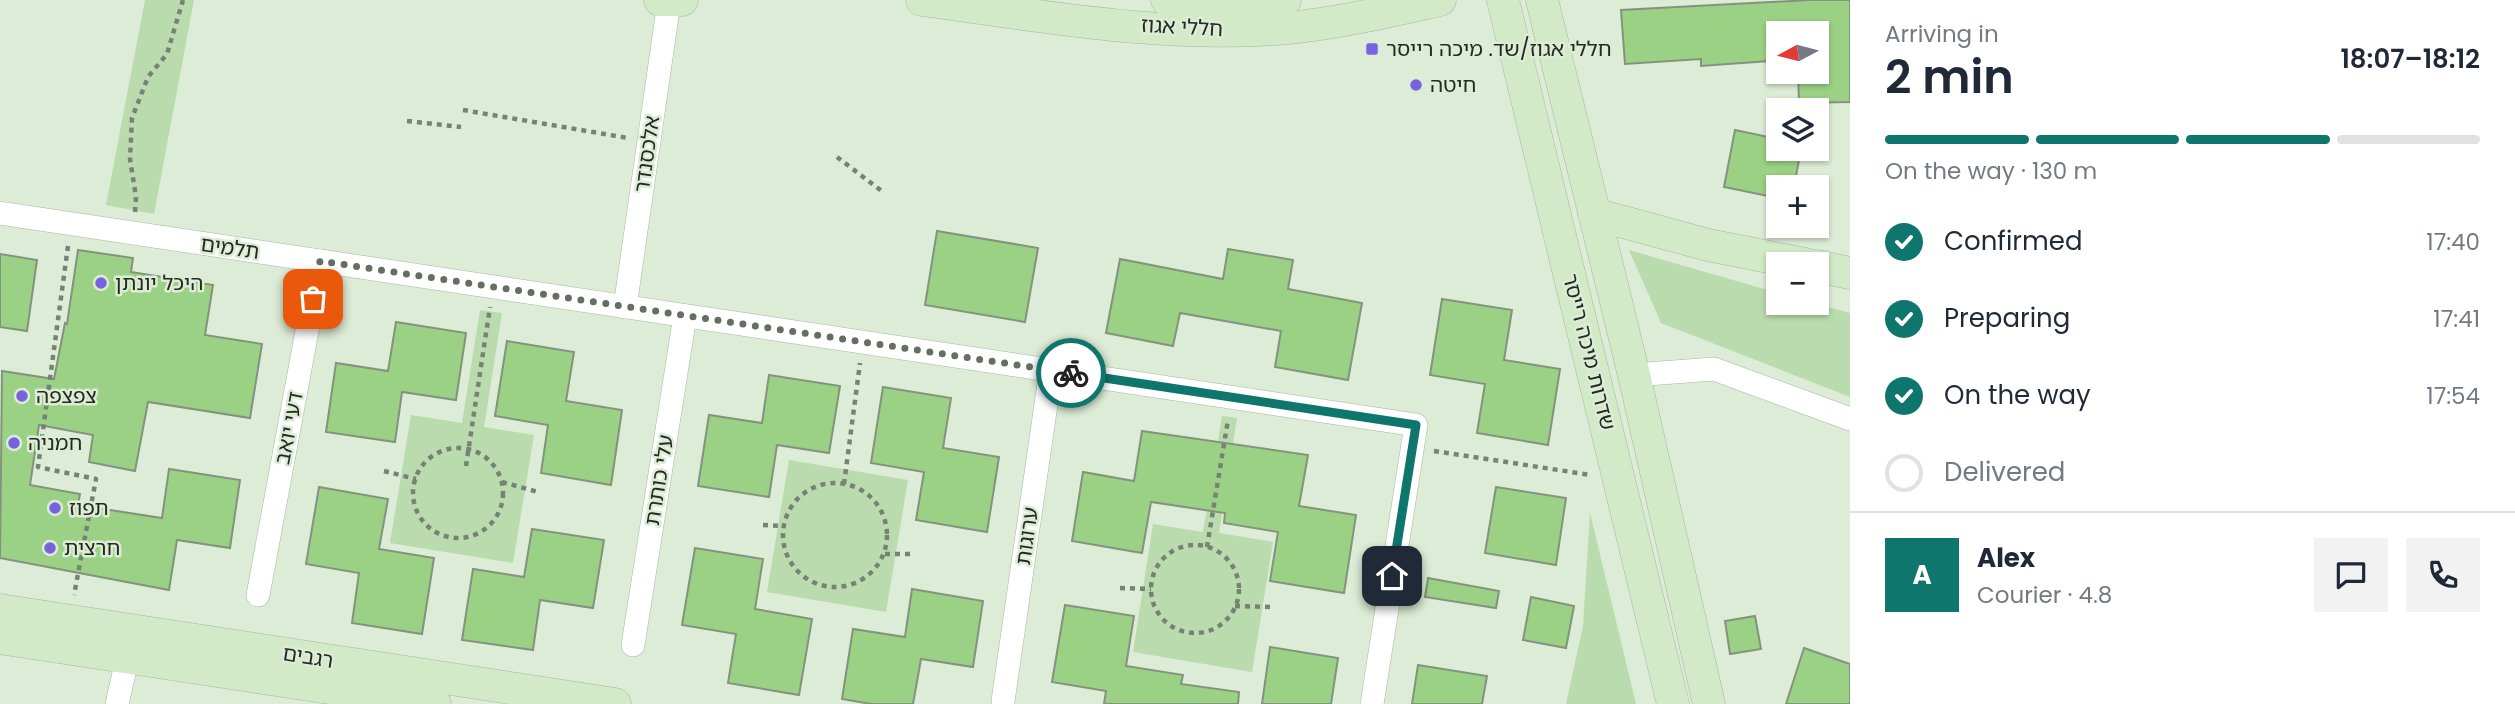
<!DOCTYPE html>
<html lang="en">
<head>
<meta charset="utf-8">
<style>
	:root { --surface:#fff; --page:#f2f2f3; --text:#1f2937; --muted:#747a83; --line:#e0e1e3; --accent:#0f766e }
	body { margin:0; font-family:Poppins,"Noto Sans Hebrew",sans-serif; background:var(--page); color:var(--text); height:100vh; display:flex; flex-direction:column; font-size:26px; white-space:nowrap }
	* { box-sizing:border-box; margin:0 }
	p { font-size:23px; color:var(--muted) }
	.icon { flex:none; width:38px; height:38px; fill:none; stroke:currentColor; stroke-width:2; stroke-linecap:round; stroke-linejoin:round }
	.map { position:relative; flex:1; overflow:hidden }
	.details { display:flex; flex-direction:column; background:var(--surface); width:665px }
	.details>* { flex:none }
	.needle { width:46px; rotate:263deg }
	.buttons { position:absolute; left:1766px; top:21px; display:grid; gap:14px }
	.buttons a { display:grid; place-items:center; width:63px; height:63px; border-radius:0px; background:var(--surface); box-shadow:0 2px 5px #0004; font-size:35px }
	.pin { position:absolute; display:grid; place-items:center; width:60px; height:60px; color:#fff; margin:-30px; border-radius:14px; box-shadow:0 4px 10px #0006 }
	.courier { position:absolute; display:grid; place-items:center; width:70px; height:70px; margin:-35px; border:5px solid #0f766e; border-radius:50%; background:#fff; color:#222; box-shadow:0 2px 9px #0007 }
	.summary em { font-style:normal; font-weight:600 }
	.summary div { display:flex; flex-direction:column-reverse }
	.summary { display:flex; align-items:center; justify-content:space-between; height:119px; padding:0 35px }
	h1 { font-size:46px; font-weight:600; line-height:52px }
	.bar { display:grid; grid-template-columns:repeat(4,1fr); gap:10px 7px; align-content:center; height:84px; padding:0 35px }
	.bar i { height:9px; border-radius:5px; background:var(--line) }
	.bar .on { background:var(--accent) }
	.bar p { grid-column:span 4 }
	.line { display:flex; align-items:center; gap:18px; padding:0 35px; border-top:2px solid var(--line) }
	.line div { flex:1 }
	.round { display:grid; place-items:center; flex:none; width:74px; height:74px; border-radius:0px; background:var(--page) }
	ol { padding:0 35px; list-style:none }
	li { display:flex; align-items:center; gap:21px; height:77px }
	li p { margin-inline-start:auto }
	li .icon { padding:7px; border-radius:50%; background:var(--accent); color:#fff; stroke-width:4 }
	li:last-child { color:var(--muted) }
	li i { width:38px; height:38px; border:4px solid var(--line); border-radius:50% }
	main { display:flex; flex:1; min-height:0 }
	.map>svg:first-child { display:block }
</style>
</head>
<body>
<main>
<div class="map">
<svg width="1850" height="704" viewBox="0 0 1850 704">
	<rect width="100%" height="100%" fill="#dcecd6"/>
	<g fill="#badbad">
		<path d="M 145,0 L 194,0 L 154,214 L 106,205 Z"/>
		<path d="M 1629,250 L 1778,293 L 1778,303 L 1813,303 L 1850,313 L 1850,397 L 1661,323 Z"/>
		<path d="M 480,310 L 502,313 L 484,427 L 534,435 L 513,563 L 390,543 L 411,415 L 462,423 Z"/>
		<path d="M 1222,416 L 1237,418 L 1219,533 L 1273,542 L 1252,672 L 1133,652 L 1153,524 L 1203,532 Z"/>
		<path d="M 789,460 L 908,480 L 886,612 L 767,592 Z"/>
		<path d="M 1590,513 L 1636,704 L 1566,704 L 1583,626 Z"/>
	</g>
	<g fill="#9bd184" stroke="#84937e" stroke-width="2">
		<path d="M 1810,0 L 1850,0 L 1850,102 L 1799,103 L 1798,72 L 1816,72 L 1816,33 L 1767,33 L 1769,61 L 1701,66 L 1701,59 L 1625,64 L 1621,10 Z"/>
		<path d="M 1735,130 L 1778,139 L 1778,149 L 1801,149 L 1794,187 L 1778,187 L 1778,198 L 1724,187 Z"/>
		<path d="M 937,231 L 1038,248 L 1025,322 L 925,305 Z"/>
		<path d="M 1228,249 L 1293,260 L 1288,289 L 1362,303 L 1348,380 L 1275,367 L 1281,331 L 1180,313 L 1173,346 L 1106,333 L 1120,259 L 1223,279 Z"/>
		<path d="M 78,250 L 133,258 L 131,272 L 213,285 L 205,335 L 262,344 L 250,418 L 148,402 L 135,471 L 89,462 L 93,435 L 39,425 L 30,485 L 80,494 L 78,505 L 162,518 L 169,469 L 240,480 L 230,548 L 177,540 L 169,590 L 0,558 L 2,371 L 54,379 L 65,323 L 67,324 Z"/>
		<path d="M 0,254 L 37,260 L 27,331 L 0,327 Z"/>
		<path d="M 1442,299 L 1512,310 L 1504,360 L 1560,369 L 1548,445 L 1477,433 L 1485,384 L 1430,375 Z"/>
		<path d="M 396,322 L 466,333 L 456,400 L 402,392 L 395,442 L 326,432 L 336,363 L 388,371 Z"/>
		<path d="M 507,341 L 574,352 L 566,401 L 622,410 L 611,485 L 541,473 L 548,425 L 495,416 Z"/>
		<path d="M 769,375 L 840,386 L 829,453 L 777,445 L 769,497 L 698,486 L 709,415 L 762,423 Z"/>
		<path d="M 883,387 L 951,398 L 943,448 L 999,457 L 987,532 L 916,520 L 924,472 L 871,463 Z"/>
		<path d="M 1142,431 L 1308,455 L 1299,506 L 1356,515 L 1344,593 L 1270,581 L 1278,532 L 1224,523 L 1225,513 L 1151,502 L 1142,553 L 1072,541 L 1083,472 L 1134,481 Z"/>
		<path d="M 319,487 L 388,499 L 379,549 L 434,558 L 422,634 L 352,623 L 359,573 L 306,564 Z"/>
		<path d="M 1496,487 L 1566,498 L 1556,565 L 1485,553 Z"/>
		<path d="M 532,529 L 604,540 L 593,608 L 540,600 L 533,650 L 462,640 L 473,569 L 524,577 Z"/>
		<path d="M 695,548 L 763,559 L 755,609 L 812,619 L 799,695 L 728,683 L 736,634 L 682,625 Z"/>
		<path d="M 1428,578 L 1499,591 L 1496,608 L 1425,597 Z"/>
		<path d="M 912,589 L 983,601 L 973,667 L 921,659 L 913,704 L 871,704 L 842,699 L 853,629 L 905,637 Z"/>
		<path d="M 1531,597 L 1574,606 L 1566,648 L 1523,640 Z"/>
		<path d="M 1065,605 L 1134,616 L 1126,666 L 1183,675 L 1181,684 L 1239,692 L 1238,704 L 1104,704 L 1106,691 L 1052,682 Z"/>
		<path d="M 1755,616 L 1761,649 L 1730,654 L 1725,621 Z"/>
		<path d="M 1270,647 L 1338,658 L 1331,704 L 1262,704 Z"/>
		<path d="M 1804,648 L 1850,664 L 1850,704 L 1786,704 Z"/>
		<path d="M 1418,665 L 1487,676 L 1482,704 L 1412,704 Z"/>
	</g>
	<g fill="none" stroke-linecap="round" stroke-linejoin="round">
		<g stroke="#a7b6a1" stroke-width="24">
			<g id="street">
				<path d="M 0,213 L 1416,425 L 1372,704"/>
				<path d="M 625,307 L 669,2"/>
				<path d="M 1634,375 L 1714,369 L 1850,419"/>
				<path d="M 258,595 L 320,261"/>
				<path d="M 633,645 L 685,316"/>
				<path d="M 1003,701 L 1051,370"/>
				<path d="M 117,704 L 131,642"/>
			</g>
		</g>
		<g stroke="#a7b6a1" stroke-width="33">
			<g id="secondary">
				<path d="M 660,0 L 682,0"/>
				<path d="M 922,0 C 1042,16 1167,39 1288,28 C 1339,23 1390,11 1440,0"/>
				<path d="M 1167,0 L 1285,0"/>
				<path d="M 1503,0 L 1673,704"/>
				<path d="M 1542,0 L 1634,375 L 1709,704"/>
				<path d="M 1594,214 L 1708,245 L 1805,264"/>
				<path d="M 1816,266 L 1850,273"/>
				<path d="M 0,610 L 615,704"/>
				<path d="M 0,638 L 435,704"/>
			</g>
		</g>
		<g stroke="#788274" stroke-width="4.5" stroke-dasharray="5 5" stroke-linecap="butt">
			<path d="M 463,110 L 628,138"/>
			<path d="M 407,121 L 461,127"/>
			<path d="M 837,157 L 883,192"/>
			<path d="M 135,212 L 136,197 L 130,159 L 132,118 L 148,77 L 167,54 L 183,0"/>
			<path d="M 68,246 L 38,467 L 96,479 L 74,595"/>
			<circle cx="458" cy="493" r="45"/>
			<path d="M 1434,451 L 1591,475"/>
			<path d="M 466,466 L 490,307"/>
			<path d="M 384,471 L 416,479"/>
			<path d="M 502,482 L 538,492"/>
			<circle cx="835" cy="535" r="52"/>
			<path d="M 844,484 L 860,363"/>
			<path d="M 763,525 L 784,526"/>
			<circle cx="1195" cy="589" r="44"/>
			<path d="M 1207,547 L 1228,420"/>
			<path d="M 885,554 L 912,554"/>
			<path d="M 1120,588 L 1151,589"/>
			<path d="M 1235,606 L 1272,607"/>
		</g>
		<use href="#street" stroke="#fff" stroke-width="23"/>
		<use href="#secondary" stroke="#d2eac7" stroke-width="32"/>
	</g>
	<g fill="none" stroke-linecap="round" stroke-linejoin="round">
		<path stroke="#646e61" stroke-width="7" stroke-dasharray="0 12.6" d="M 313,299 L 320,261 L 1071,373"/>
		<path stroke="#0f766e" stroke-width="9" d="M 1071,373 L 1416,425 L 1392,576"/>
	</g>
	<g fill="#7763de" stroke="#dcecd6" stroke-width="2.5">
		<rect x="1365" y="42" width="14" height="14" rx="3.5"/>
		<circle cx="1416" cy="85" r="7"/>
		<circle cx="101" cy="283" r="7"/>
		<circle cx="22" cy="396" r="7"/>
		<circle cx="14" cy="443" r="7"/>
		<circle cx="55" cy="508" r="7"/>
		<circle cx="50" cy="548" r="7"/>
	</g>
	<g text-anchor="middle" stroke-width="5" stroke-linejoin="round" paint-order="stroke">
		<g font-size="21" fill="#242a22" stroke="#dcecd6">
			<text transform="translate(1182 27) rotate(3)" y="7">חללי אגוז</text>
			<text transform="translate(647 154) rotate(-82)" y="7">אלכסנדר</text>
			<text transform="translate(230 248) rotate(8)" y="7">תלמים</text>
			<text transform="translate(1589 352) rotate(76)" y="7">שדרות מיכה רייסר</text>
			<text transform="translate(289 428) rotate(-79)" y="7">דעי יואב</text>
			<text transform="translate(659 480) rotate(-81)" y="7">עלי כותרת</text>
			<text transform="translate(1027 536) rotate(-82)" y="7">ערוגות</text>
			<text transform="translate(308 657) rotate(9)" y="7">רגבים</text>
		</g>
		<g font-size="21" fill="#242a22" stroke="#dcecd6" text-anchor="start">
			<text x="1386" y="56">חללי אגוז/שד. מיכה רייסר</text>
			<text x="1430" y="92">חיטה</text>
			<text x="115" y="290">היכל יונתן</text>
			<text x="36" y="403">צפצפה</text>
			<text x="28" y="450">חמניה</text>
			<text x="69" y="515">תפוז</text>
			<text x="64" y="555">חרצית</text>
		</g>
	</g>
</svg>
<div class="buttons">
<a><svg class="needle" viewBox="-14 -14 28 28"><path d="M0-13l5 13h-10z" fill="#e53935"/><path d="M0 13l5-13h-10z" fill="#747a83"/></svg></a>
<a><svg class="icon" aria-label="layers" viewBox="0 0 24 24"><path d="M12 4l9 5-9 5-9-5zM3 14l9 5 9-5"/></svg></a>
<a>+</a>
<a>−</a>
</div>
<div class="pin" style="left:313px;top:299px;background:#ea580c"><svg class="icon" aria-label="bag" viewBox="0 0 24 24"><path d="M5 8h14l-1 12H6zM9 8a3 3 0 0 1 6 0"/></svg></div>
<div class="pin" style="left:1392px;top:576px;background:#1f2937"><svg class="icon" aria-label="home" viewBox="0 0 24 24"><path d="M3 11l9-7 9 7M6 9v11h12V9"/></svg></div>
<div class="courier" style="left:1071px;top:373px"><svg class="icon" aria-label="bike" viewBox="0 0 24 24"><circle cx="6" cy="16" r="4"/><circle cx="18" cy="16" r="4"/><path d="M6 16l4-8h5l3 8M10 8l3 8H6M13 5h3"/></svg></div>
</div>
<section class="details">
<div class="summary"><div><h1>2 min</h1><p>Arriving in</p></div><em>18:07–18:12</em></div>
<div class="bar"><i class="on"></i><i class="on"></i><i class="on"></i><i></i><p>On the way · 130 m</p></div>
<ol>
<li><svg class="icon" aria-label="check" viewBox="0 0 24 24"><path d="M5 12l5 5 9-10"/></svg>Confirmed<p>17:40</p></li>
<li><svg class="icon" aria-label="check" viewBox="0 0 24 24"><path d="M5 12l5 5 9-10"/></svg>Preparing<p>17:41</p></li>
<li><svg class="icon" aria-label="check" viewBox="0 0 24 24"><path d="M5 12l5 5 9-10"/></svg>On the way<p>17:54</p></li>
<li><i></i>Delivered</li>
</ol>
<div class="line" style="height:126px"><b class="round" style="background:var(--accent);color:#fff">A</b><div><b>Alex</b><p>Courier · 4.8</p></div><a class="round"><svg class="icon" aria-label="chat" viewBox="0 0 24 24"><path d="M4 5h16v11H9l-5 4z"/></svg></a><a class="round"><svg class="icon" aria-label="phone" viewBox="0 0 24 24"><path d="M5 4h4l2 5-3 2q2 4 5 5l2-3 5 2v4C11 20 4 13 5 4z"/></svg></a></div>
</section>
</main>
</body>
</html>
